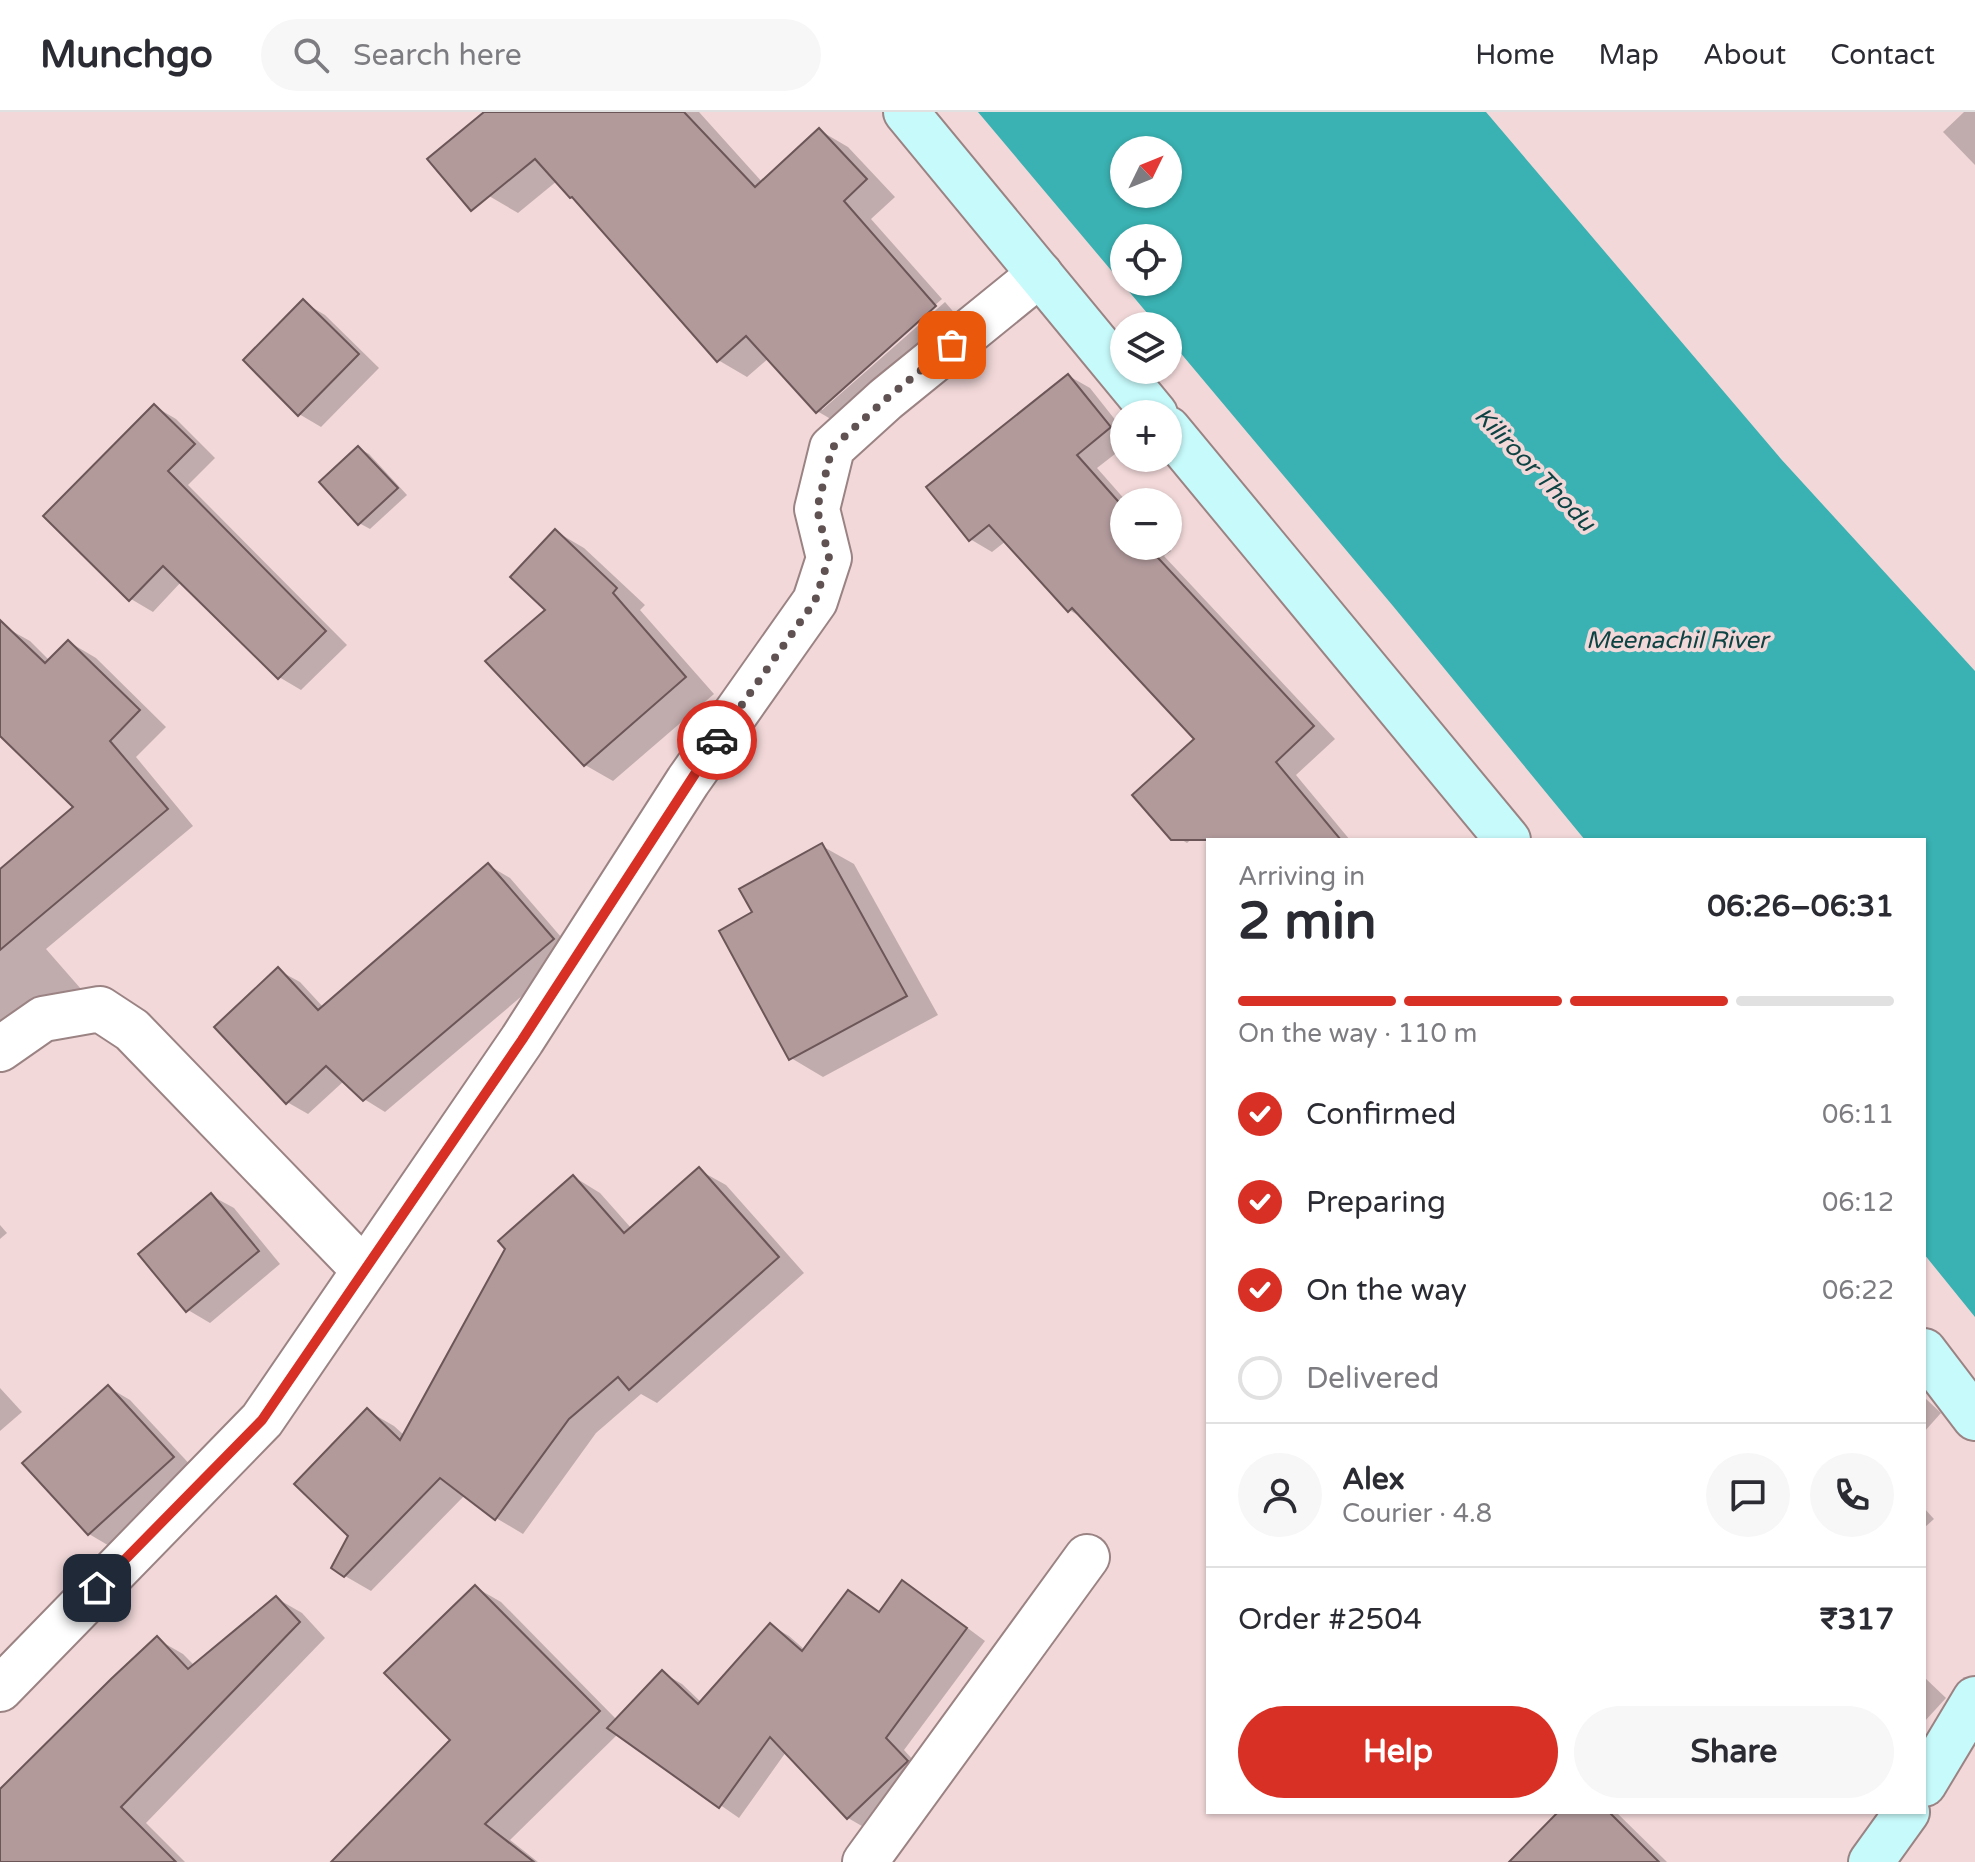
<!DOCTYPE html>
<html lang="en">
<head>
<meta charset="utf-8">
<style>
	:root { --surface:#fff; --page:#f7f7f7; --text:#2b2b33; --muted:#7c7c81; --line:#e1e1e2; --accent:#d93025 }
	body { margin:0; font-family:"Varela Round",sans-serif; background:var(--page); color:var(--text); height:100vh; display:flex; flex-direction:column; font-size:30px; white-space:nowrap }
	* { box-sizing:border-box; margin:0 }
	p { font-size:26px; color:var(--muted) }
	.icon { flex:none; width:44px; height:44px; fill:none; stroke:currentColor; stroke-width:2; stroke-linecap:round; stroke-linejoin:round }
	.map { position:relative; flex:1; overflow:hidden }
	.sheet { position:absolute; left:1206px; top:726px; width:720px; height:976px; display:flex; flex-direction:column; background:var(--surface); border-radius:0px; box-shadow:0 2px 6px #0004 }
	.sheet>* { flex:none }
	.needle { width:52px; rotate:47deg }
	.buttons { position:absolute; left:1110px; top:24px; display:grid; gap:16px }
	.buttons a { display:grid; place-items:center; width:72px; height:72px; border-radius:50%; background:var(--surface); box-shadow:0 2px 6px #0004; font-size:40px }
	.pin { position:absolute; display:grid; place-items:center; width:68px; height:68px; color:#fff; margin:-34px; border-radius:16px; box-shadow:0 4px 12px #0006 }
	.courier { position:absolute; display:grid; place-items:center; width:80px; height:80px; margin:-40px; border:6px solid #d93025; border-radius:50%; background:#fff; color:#222; box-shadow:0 2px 10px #0007 }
	.headline em { font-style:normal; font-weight:700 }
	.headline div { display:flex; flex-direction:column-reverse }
	.headline { display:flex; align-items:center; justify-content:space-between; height:136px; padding:0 32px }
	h1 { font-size:52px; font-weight:700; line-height:60px }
	.bar { display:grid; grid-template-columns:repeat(4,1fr); gap:12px 8px; align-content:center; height:96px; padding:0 32px }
	.bar i { height:10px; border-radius:6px; background:var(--line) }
	.bar .selected { background:var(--accent) }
	.bar p { grid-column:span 4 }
	.line { display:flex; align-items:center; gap:20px; padding:0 32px; border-top:2px solid var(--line) }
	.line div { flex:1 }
	.round { display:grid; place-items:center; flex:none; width:84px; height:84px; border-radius:42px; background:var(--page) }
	ol { padding:0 32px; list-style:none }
	li { display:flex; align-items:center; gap:24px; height:88px }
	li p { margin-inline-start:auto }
	li .icon { padding:8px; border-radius:50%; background:var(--accent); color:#fff; stroke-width:4 }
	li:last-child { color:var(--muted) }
	li i { width:44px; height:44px; border:4px solid var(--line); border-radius:50% }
	.button { display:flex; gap:16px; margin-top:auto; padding:16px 32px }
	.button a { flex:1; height:92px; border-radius:48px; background:var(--accent); color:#fff; font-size:32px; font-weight:700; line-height:92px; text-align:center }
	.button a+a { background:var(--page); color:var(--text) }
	header { display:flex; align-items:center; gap:48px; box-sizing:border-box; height:112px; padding:0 40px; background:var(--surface); border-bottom:2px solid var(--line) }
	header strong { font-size:38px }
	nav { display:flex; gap:44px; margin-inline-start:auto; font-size:28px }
	.search { width:560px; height:72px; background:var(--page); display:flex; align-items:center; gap:20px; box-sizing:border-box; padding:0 28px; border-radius:44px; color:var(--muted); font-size:30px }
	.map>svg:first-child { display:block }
</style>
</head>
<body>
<header>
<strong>Munchgo</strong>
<div class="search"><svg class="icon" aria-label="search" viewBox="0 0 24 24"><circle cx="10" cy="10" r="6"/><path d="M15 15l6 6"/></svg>Search here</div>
<nav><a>Home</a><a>Map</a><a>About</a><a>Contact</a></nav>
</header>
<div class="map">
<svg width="1975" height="1750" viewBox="0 0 1975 1750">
	<rect width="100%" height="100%" fill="#f2d8d9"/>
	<path fill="#3ab1b2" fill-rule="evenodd" d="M 978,0 L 1486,0 L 1781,347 L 1975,559 L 1975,1205 L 1924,1142 L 1924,728 L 1585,728 L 1393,494 L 1168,226 L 1168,214 L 1158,214 ZM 1124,38 L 1168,38 L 1168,82 L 1124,82 ZM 1124,126 L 1168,126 L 1168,170 L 1124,170 Z"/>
	<g fill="#0003">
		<path d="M 487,0 L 699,0 L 763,71 L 819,18 L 848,35 L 895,85 L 871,107 L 942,187 L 822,293 L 822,298 L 945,190 L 964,212 L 846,316 L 817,299 L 769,246 L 747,265 L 718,248 L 578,88 L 557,69 L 518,101 L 489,84 Z"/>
		<path d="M 1964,0 L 1975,0 L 1975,53 L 1943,20 Z"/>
		<path d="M 303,190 L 325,203 L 379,256 L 321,315 L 299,302 Z"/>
		<path d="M 1069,264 L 1090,276 L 1124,319 L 1124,335 L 1097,356 L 1127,390 L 1124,390 L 1124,434 L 1167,434 L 1171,439 L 1164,444 L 1335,627 L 1296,663 L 1350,728 L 1208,728 L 1201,719 L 1187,731 L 1165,718 L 1197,627 L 1085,507 L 1069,498 L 1006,429 L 992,440 L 970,427 Z"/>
		<path d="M 154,294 L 176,307 L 215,346 L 188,373 L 347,533 L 301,578 L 279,565 L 182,469 L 153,500 L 131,487 Z"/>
		<path d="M 358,336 L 369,342 L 407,383 L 370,417 L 359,411 Z"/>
		<path d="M 555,419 L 584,436 L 645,493 L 640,498 L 714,582 L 613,669 L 585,653 L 548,498 Z"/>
		<path d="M 3,514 L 30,529 L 50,549 L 69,530 L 96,546 L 166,615 L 136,645 L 193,714 L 46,837 L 81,877 L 0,949 L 0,759 L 76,696 L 0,621 L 0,517 Z"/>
		<path d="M 822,734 L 854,752 L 938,903 L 823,965 L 791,946 L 754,801 Z"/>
		<path d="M 488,753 L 510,766 L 574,840 L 385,1000 L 364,987 L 344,969 L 308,1002 L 287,990 L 278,858 L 300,870 L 324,896 Z"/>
		<path d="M 699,1058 L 726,1073 L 804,1161 L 657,1291 L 641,1282 L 596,1321 L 523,1422 L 496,1406 L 465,1383 L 371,1479 L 345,1464 L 368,1299 L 394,1314 L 405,1324 L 574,1065 L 600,1081 L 632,1117 Z"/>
		<path d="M 212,1084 L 234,1096 L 280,1152 L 210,1211 L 188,1198 Z"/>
		<path d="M 0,1113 L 7,1121 L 0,1127 Z"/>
		<path d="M 108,1275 L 130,1288 L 195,1358 L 111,1435 L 89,1422 Z"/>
		<path d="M 0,1276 L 22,1300 L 0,1319 Z"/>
		<path d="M 1924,1285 L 1941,1301 L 1924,1320 Z"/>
		<path d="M 1924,1396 L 1934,1407 L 1924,1416 Z"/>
		<path d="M 903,1470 L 922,1482 L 985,1529 L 904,1638 L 925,1661 L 867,1717 L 848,1706 L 786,1640 L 739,1706 L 618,1622 L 510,1728 L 538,1750 L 334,1750 L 453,1628 L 475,1475 L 501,1490 L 617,1608 L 663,1561 L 682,1572 L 702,1591 L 770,1513 L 789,1524 L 805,1538 L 848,1480 L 881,1501 Z"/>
		<path d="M 276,1486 L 302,1501 L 325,1526 L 146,1711 L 185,1750 L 0,1749 L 0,1679 L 157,1527 L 183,1542 L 195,1554 Z"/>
		<path d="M 1924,1565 L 1946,1586 L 1924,1610 Z"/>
		<path d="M 1561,1700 L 1616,1700 L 1667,1750 L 1512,1750 Z"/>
	</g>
	<g fill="#b29a9b" stroke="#6c5657" stroke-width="2">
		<path d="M 484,0 L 684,0 L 755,75 L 819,16 L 867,67 L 844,89 L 936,194 L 816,301 L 746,224 L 717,250 L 572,85 L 570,86 L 535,47 L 471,99 L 427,47 Z"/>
		<path d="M 303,187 L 359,242 L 298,304 L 243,248 Z"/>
		<path d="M 1068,262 L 1111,315 L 1077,343 L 1124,396 L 1124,434 L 1147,434 L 1314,614 L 1276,650 L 1341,728 L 1171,728 L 1132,683 L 1194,627 L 1072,496 L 1068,500 L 989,413 L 969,429 L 926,375 Z"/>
		<path d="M 154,292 L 195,332 L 168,359 L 326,519 L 278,567 L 163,454 L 129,489 L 43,404 Z"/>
		<path d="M 358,334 L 398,376 L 358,413 L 319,370 Z"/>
		<path d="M 555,417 L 617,476 L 613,481 L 686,565 L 584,654 L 485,549 L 545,498 L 510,465 Z"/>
		<path d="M 0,508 L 45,551 L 68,528 L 140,598 L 110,629 L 168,697 L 0,838 L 0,757 L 73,695 L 0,624 Z"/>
		<path d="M 822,731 L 907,884 L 789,948 L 719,819 L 752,800 L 739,777 Z"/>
		<path d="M 488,751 L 554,827 L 363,989 L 326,954 L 286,992 L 214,915 L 278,855 L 318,898 Z"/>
		<path d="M 699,1055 L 779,1145 L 629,1278 L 618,1265 L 569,1307 L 495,1408 L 440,1366 L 344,1465 L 331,1456 L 348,1424 L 294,1372 L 367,1296 L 400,1328 L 505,1137 L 498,1129 L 573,1063 L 624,1121 Z"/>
		<path d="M 211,1081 L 259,1139 L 186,1200 L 138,1142 Z"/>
		<path d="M 108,1273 L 174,1345 L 88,1423 L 22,1351 Z"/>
		<path d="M 902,1468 L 967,1516 L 886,1626 L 908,1649 L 847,1707 L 770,1625 L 719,1696 L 607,1616 L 662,1558 L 698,1592 L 770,1511 L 802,1539 L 848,1478 L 879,1500 Z"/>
		<path d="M 475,1473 L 600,1599 L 485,1712 L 534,1750 L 331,1750 L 450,1628 L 384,1561 Z"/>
		<path d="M 276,1484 L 300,1510 L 121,1695 L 176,1750 L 0,1750 L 0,1677 L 111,1567 L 157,1524 L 188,1557 Z"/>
		<path d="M 1558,1700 L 1609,1700 L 1659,1750 L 1509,1750 Z"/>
	</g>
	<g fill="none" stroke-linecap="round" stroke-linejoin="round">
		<g stroke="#9b8384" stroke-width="48">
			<g id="minor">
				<path d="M 0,937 L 43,907 L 100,897 L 132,918 L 364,1158"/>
				<path d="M 0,1577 L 262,1308 L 522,928 L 688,669 L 815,489 L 829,446 L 817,397 L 832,336 L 886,287 L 1040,162"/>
				<path d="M 865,1750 L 1087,1445"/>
			</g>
		</g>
		<g stroke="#9b8384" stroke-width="48">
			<g id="secondary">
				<path d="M 906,0 L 1155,302"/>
				<path d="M 1168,317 L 1508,728"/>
				<path d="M 1924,1239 L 1975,1306"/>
				<path d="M 1924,1672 L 1975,1587"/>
				<path d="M 1871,1750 L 1907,1700"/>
			</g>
		</g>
		<use href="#minor" stroke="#fff" stroke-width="44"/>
		<use href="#secondary" stroke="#c7fafb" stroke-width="44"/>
	</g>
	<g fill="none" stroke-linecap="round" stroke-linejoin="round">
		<path stroke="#605253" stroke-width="8" stroke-dasharray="0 14.4" d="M 717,628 L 815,489 L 829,446 L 817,397 L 832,336 L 886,287 L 952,233"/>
		<path stroke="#d93025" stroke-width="10" d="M 97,1476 L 262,1308 L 522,928 L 717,628"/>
	</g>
	<g text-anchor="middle" stroke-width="8" stroke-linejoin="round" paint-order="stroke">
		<g font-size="24" font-style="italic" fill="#0e4344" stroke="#f2d8d9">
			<text transform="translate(1535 357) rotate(46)" y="8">Kiliroor Thodu</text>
			<text x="1677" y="536">Meenachil River</text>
		</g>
	</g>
</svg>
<div class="buttons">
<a><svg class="needle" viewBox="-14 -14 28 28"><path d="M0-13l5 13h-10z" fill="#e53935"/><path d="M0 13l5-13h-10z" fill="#7c7c81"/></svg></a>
<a><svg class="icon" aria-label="locate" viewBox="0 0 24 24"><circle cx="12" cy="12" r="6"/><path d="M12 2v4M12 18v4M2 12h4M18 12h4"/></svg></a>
<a><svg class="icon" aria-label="layers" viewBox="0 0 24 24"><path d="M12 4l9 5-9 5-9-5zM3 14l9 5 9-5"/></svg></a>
<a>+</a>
<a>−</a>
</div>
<div class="pin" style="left:952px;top:233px;background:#ea580c"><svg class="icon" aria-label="bag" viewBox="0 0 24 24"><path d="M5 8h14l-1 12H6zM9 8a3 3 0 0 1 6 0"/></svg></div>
<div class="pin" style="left:97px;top:1476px;background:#1f2937"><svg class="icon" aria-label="home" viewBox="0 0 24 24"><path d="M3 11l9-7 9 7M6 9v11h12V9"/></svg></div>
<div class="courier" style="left:717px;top:628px"><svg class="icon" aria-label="car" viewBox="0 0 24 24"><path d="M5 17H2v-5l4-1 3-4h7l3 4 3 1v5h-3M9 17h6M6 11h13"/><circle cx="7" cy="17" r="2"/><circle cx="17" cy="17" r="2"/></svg></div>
<section class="sheet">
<div class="headline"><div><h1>2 min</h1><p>Arriving in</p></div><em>06:26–06:31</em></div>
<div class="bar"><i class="selected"></i><i class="selected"></i><i class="selected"></i><i></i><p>On the way · 110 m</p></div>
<ol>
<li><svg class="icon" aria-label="check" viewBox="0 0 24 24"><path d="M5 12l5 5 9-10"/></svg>Confirmed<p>06:11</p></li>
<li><svg class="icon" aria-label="check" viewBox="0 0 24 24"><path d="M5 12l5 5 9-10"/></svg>Preparing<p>06:12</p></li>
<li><svg class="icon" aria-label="check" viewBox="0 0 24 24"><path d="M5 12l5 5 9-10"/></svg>On the way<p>06:22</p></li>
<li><i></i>Delivered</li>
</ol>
<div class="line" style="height:144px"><a class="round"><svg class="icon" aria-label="person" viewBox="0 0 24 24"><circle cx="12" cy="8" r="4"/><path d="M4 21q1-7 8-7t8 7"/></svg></a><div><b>Alex</b><p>Courier · 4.8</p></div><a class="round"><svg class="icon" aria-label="chat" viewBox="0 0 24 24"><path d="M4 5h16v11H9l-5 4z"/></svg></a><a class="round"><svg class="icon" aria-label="phone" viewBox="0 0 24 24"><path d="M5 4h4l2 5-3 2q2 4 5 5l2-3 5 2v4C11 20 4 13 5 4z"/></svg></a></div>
<div class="line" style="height:104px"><div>Order #2504</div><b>₹317</b></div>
<div class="button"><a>Help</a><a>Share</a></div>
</section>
</div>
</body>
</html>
